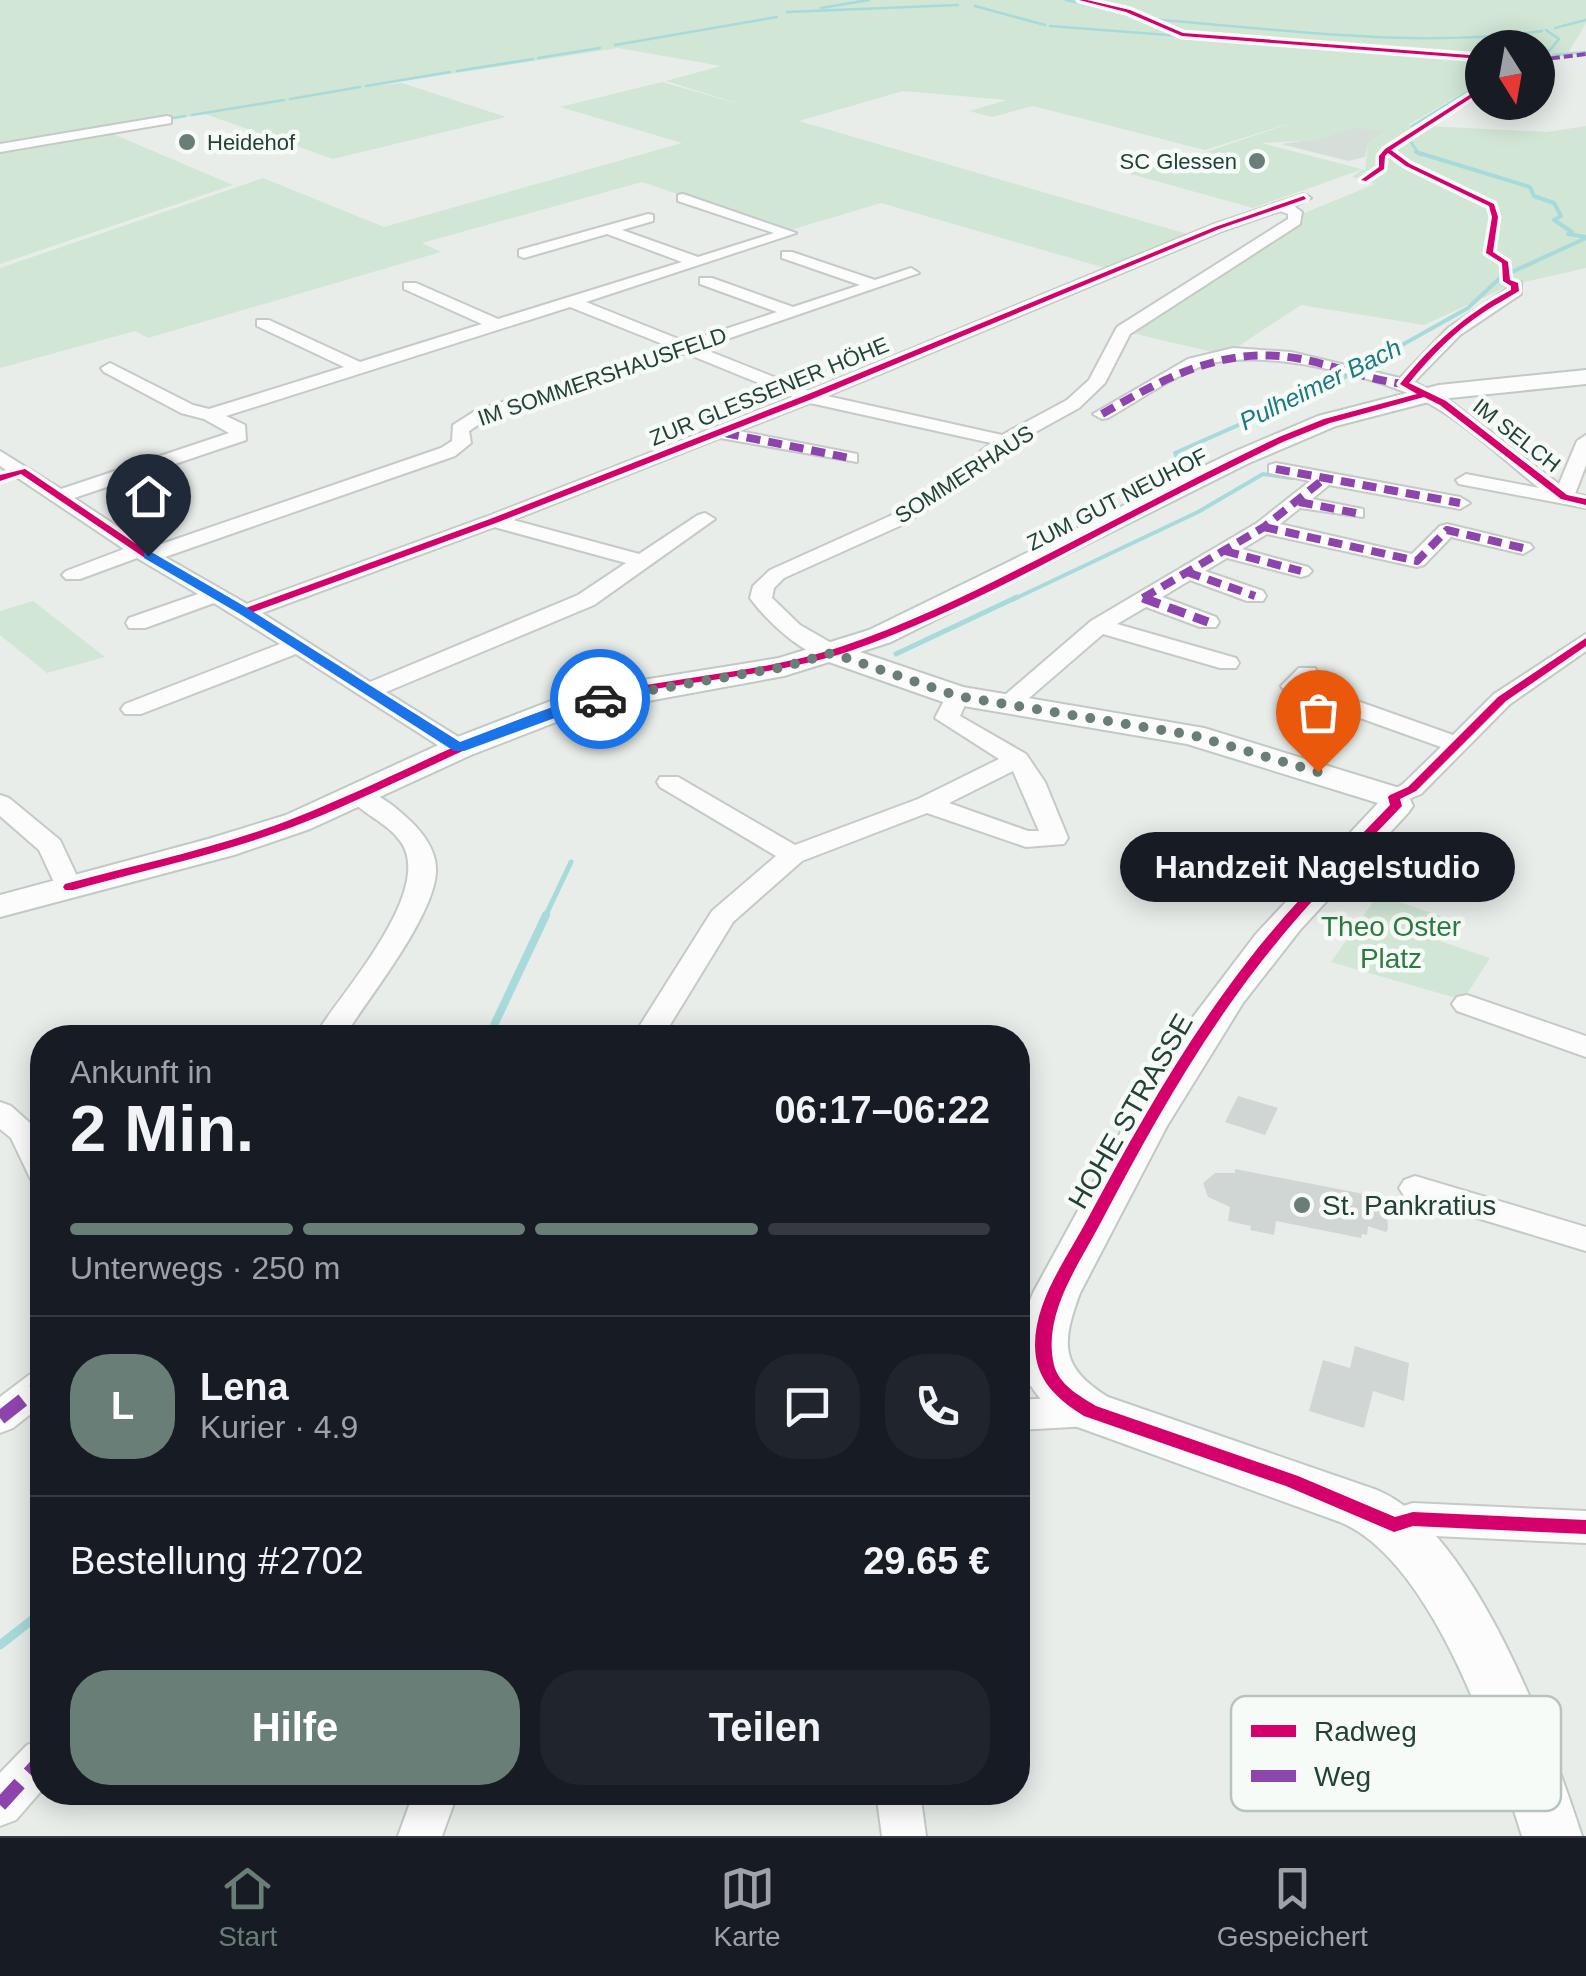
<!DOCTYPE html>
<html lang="de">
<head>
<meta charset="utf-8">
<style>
	:root { --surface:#171b24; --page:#20242c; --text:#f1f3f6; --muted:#9ea1a6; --line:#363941; --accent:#687e76 }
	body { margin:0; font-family:Arial,sans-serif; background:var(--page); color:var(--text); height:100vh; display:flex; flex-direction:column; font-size:38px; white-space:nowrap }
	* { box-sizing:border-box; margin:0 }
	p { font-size:32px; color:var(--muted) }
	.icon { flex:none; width:55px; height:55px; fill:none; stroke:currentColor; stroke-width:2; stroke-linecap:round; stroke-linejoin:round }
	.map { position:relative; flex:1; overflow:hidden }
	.panel { position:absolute; left:30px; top:1025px; width:1000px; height:780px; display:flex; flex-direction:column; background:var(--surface); border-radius:40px; box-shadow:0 5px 25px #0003 }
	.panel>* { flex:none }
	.needle { width:65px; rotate:169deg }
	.tools { position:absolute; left:1465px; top:30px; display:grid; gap:20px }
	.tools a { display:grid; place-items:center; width:90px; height:90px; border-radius:50%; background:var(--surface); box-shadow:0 5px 25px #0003; font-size:50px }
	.pin { position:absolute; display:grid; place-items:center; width:85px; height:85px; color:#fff; margin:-102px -42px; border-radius:50% 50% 50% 0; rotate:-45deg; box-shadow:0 0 10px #0007 }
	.pin .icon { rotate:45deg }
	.courier { position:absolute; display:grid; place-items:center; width:100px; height:100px; margin:-50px; border:8px solid #1a73e8; border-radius:50%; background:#fff; color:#222; box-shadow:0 2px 12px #0007 }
	.bubble { position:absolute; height:70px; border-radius:35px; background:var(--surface); box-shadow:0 5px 25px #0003; font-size:32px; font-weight:700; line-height:70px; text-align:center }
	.headline em { font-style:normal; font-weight:700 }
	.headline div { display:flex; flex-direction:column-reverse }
	.headline { display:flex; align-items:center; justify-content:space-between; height:170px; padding:0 40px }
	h1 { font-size:65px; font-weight:700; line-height:75px }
	.bar { display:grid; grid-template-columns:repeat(4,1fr); gap:15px 10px; align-content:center; height:120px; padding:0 40px }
	.bar i { height:12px; border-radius:8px; background:var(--line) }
	.bar .active { background:var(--accent) }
	.bar p { grid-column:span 4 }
	.line { display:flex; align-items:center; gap:25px; padding:0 40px; border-top:2px solid var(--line) }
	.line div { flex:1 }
	.round { display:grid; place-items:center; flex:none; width:105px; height:105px; border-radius:40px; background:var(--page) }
	.cta { display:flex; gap:20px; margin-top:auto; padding:20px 40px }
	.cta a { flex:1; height:115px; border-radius:40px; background:var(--accent); color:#fff; font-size:40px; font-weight:700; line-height:115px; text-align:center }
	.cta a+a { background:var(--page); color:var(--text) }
	.tabs { display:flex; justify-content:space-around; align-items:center; height:140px; border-top:2px solid var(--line); background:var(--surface); font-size:28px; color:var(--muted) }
	.tabs a { display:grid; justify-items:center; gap:5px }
	.tabs .active { color:var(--accent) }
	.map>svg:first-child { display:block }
</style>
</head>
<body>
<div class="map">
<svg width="1586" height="1836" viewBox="0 0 1586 1836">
	<rect width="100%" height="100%" fill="#e8edea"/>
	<path fill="#d6deda" d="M 1355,127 L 1384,131 L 1368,144 L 1365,157 L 1348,161 L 1281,144 L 1318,139 Z"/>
	<g fill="#d1e6d5" fill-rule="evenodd">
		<path d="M 0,0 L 1586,0 L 1586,23 L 1567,55 L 1538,60 L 1538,48 L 1482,48 L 1482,82 L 1408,125 L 1547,132 L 1586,126 L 1586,268 L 1511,285 L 1424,325 L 1301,305 L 1225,355 L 1123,331 L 1297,216 L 1375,184 L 1352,177 L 1363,169 L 1253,208 L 1120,171 L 1147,162 L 1165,166 L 1300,120 L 1205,150 L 1033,106 L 992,117 L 969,111 L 1007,100 L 903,91 L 799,121 L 1194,236 L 1112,270 L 881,203 L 787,231 L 642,182 L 422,243 L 441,252 L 148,338 L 135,331 L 0,368 L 0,268 L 263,178 L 384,227 L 682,143 L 560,107 L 662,82 L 746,106 L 666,81 L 721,66 L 618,48 L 378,85 L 402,83 L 506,117 L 333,159 L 205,114 L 0,148 ZM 1355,127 L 1383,132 L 1368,144 L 1365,170 L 1261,143 L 1318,140 Z"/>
		<path d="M 108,132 L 233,185 L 0,264 L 0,150 Z"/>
		<path d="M 33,601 L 105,657 L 47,673 L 0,635 L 0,611 Z"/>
		<path d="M 1378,895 L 1441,916 L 1428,937 L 1490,958 L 1463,1000 L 1331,962 Z"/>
	</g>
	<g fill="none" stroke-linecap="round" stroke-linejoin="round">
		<g stroke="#a8dadb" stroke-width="2.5">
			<path d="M 1066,0 L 1128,14"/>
			<path d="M 975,6 L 1045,25"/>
			<path d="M 821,8 L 869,0"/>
			<path d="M 787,12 L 958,5"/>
			<path d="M 1149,19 C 1280,29 1412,49 1542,31"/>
			<path d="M 1050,26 L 1247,41"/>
			<path d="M 1555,28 L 1586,20"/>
			<path d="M 1260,42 L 1482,60"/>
			<path d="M 615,45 L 777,17"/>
			<path d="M 1538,55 L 1550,50 L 1559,39 L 1546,30"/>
			<path d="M 1553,55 L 1586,52"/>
			<path d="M 538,58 L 600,48"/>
			<path d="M 1538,63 L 1545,60"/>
			<path d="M 457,71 L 533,59"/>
			<path d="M 366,86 L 450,72"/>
			<path d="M 1472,89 L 1482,83"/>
			<path d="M 290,99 L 360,87"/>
			<path d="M 192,115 L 284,100"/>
			<path d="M 167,119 L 185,116"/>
			<path d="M 1412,126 L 1469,91"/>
			<path d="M 1429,126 L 1482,95"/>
			<path d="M 1420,155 L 1410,141 L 1424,130"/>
		</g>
		<g stroke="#a8dadb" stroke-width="4">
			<path d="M 1416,152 L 1530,187 L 1534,196 L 1554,203 L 1561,216 L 1554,220 L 1572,232 L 1568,234 L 1586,237"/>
			<path d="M 1186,475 L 1175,453 L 1336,382 L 1468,308 L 1501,277 L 1586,238"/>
			<path d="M 1012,600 L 1198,512 L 1263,474 L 1291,478"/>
		</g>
		<g stroke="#a8dadb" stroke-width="5">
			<path d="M 896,654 L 1017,597"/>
			<path d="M 545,917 L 571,862"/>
		</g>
		<path stroke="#a8dadb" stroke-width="8" d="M 488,1038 L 546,915"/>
		<path stroke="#a8dadb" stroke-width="9" d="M 0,1645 L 42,1612"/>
	</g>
	<g fill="#d0d6d3">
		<path d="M 1238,1096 L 1278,1108 L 1265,1135 L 1225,1122 Z"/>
		<path d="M 1235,1169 L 1364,1194 L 1364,1198 L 1370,1199 L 1369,1207 L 1387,1210 L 1388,1229 L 1386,1232 L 1368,1226 L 1367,1235 L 1362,1234 L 1361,1238 L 1276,1221 L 1274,1235 L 1250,1230 L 1251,1226 L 1228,1221 L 1230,1207 L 1208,1197 L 1203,1183 L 1215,1173 L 1235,1173 Z"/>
		<path d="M 1355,1346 L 1409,1363 L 1404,1401 L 1373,1391 L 1364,1428 L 1309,1411 L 1323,1360 L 1350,1368 Z"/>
	</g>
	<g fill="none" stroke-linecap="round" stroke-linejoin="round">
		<g stroke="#c5cac7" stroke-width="4">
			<g id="minor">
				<path d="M 167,116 L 171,117 L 171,123 L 0,152 L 0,144 Z"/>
				<path d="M 683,194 L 796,233 L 586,302 L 686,342 L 777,312 L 700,284 L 700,278 L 712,278 L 793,307 L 860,285 L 782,258 L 782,252 L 792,252 L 875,280 L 911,268 L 919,273 L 701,348 L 809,391 L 1212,225 L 1304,194 L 1311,198 L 1294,206 L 1302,212 L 1300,224 L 1130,334 L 1105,383 L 1079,408 L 1012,445 L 954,492 L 904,524 L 784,578 L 774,588 L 772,598 L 800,625 L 840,648 L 843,653 L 840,658 C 811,665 766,620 750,598 L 753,586 L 770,570 L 890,516 L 940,484 L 991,443 L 810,403 L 739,431 L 857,454 L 857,462 L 720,438 L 513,520 L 639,554 L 698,515 L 705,513 L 715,519 L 594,605 L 386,692 L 468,743 L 471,748 L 468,753 L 450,753 L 296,654 L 141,714 L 125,714 L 121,709 L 125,704 L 280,644 L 214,603 L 145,628 L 129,628 L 126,623 L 129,618 L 198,594 L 137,558 L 80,579 L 66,579 L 62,575 L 66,571 L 124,549 L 0,466 L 0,451 L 61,489 L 229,433 L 204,419 L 181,413 L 104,372 L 101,368 L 110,363 L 193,405 L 209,409 L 344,367 L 257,326 L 257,320 L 269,320 L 360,362 L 482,324 L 404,289 L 404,283 L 416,283 L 498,319 L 682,262 L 607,234 L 524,258 L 519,256 L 519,250 L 648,214 L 653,215 L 653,221 L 622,230 L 698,257 L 774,233 L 678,201 L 678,195 ZM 1280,211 L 1288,214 L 1288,219 L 1117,327 L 1089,380 L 1067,400 L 1002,435 L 827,396 L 1222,231 ZM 570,307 L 670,347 L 475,411 L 453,425 L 452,441 L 441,448 L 150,548 L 74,498 L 246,440 L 245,425 L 226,416 ZM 685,353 L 793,397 L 486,517 L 247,604 L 165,557 L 455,456 L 471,443 L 469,431 L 487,419 ZM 494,527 L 626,563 L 578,595 L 370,682 L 262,613 Z"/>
				<path d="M 1509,282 L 1521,282 L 1521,294 L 1460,335 L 1414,382 L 1446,398 L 1559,484 L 1577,441 L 1586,435 L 1586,465 L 1575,494 L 1586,496 L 1586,508 L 1459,484 L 1456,480 L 1466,474 L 1539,488 C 1504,460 1469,426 1430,404 C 1380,376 1257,346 1202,366 C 1170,378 1138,401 1108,418 L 1102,419 L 1093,414 L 1188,359 L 1233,348 L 1291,352 L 1400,378 L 1448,328 L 1507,289 Z"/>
				<path d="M 1276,463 L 1460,497 L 1470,503 L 1460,509 L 1329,485 L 1312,499 L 1363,509 L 1363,517 L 1300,508 L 1280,524 L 1412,554 L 1440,526 L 1447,524 L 1530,544 L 1533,548 L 1523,554 L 1451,537 L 1424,565 L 1417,567 L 1267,534 L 1242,549 L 1308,567 L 1312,571 L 1308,575 L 1301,577 L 1227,558 L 1205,571 L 1263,591 L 1266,596 L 1263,601 L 1247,601 L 1190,580 L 1162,597 L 1216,617 L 1219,622 L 1216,627 L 1200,627 L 1146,607 L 1117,624 L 1236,658 L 1239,663 L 1236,668 L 1220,668 L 1103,634 L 1015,710 L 999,710 L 995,705 L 999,700 L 1091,621 L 1257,523 L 1310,481 L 1269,473 L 1269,465 Z"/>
				<path d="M 1586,634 L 1586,651 L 1510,704 L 1421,794 L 1394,805 L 1381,797 L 1403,784 L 1441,747 L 1285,691 L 1281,686 L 1299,668 L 1315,668 L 1318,673 L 1309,684 L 1453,735 L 1494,694 Z"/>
				<path d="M 957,689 L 969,696 L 960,716 L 1026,754 L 1045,782 L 1068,838 L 1064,844 L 1026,847 L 927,813 L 802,861 L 733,922 L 662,1038 L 632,1038 L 712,911 L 776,856 L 660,787 L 657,782 L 660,777 L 678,777 L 795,845 L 918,799 L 999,759 L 935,718 L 949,691 ZM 1013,771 L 1039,831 L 1028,831 L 949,803 Z"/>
				<path d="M 360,788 C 377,793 393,805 406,817 C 421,830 437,850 436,871 C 435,915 370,996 345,1035 L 325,1035 L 320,1028 C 346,988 434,889 401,842 C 387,822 362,814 347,796 Z"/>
				<path d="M 0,795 L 9,798 L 60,840 L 82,887 L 79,893 L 59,893 L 39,850 L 0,816 Z"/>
				<path d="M 1467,995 L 1586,1036 L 1586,1057 L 1457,1011 L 1452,1004 L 1457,997 Z"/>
				<path d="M 0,1102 L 11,1106 L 40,1132 L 42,1183 L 31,1180 L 11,1138 L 0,1129 Z"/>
				<path d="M 1415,1176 L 1586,1227 L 1586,1251 L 1404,1196 L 1399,1188 L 1404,1180 Z"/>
				<path d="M 1042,1320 L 1054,1324 L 1060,1334 L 1031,1386 L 1018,1390 L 1018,1345 L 1030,1324 Z"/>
				<path d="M 42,1371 L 42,1405 L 13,1428 L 0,1433 L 0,1397 L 29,1375 Z"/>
				<path d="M 1090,1396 L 1103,1401 L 1108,1411 L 1103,1421 L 1090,1426 L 1018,1430 L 1018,1400 Z"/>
				<path d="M 1413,1503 L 1586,1511 L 1586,1543 L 1413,1535 L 1394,1541 L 1380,1537 L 1375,1525 L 1380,1513 Z"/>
				<path d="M 42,1739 L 42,1790 L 16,1820 L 0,1826 L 0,1773 L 27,1745 Z"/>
				<path d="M 414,1792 L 458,1792 L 442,1836 L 398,1836 Z"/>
				<path d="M 876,1792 L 920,1792 L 926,1836 L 882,1836 Z"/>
			</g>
		</g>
		<g stroke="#c1c9c5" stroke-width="4">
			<path id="secondary" d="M 1586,370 L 1586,384 L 1440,399 L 1336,426 L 1249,463 L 891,642 L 860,652 L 963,687 L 1204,728 L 1406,790 L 1413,806 L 1408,813 L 1300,930 L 1243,1003 L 1167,1126 L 1080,1293 C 1061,1344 1060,1367 1108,1397 L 1377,1490 C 1474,1530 1551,1741 1582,1836 L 1522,1836 C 1494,1746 1432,1560 1340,1522 L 1072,1425 C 1018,1390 1009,1352 1033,1293 L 1124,1126 L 1193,1017 L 1256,934 L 1378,803 L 1187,744 L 946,703 L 829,662 L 784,676 L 577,714 L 471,755 L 310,829 L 234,855 L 0,917 L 0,895 L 208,839 L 286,815 L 447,741 L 556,699 L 649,679 L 779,658 L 869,630 L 1231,453 L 1318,416 L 1439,385 Z"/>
		</g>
		<use href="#minor" fill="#fcfcfc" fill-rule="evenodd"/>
		<use href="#secondary" fill="#fcfcfc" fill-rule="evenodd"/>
		<path stroke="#8e44ad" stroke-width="4" stroke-dasharray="9 4" stroke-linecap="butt" d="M 1538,60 L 1586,54"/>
		<g stroke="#8e44ad" stroke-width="8" stroke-dasharray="14 8" stroke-linecap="butt">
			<path d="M 1102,414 C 1168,376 1228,343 1306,360 C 1339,367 1370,380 1404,384"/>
			<path d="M 725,433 L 850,458"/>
			<path d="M 1276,469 L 1460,503"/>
			<path d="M 1299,502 L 1356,513"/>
			<path d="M 1264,527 L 1417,561 L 1447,530 L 1523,548"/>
			<path d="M 1225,551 L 1301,571"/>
			<path d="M 1187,572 L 1255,596"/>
			<path d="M 1143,598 L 1264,527 L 1324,479"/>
			<path d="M 1143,598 L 1147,600"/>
		</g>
		<path stroke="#8e44ad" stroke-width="9" stroke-dasharray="18 9" stroke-linecap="butt" d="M 1143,598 L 1208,622"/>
		<g stroke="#8e44ad" stroke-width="14" stroke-dasharray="29 14" stroke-linecap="butt">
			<path d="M 0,1418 L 42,1385"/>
			<path d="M 0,1805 L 42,1759"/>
		</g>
		<g stroke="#f7fbf8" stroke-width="7">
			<g id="cycleway">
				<path d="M 1079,0 L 1087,0 L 1130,10 L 1183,33 L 1482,56 L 1482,59 L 1182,36 L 1126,12 Z"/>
				<path d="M 1482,87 L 1482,91 L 1391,150 L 1410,164 L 1494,204 L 1498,217 L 1493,252 L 1508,262 L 1510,280 L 1518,283 L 1519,291 C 1508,298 1496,304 1484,312 C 1455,331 1431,356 1409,383 L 1446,401 L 1567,495 L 1586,499 L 1586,505 L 1561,499 L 1440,405 L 1424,397 L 1330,423 L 1285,441 C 1210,477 1137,515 1063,554 C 994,590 924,625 850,651 C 759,681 660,680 569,709 C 478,738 394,787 305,822 C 230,852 151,868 73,890 L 65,890 L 63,887 L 65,884 C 142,863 222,847 297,817 C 386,782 470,734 561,705 C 653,676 752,677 843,646 C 917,621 987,585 1056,550 C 1130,512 1204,473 1279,437 L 1324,419 L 1417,394 L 1400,384 C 1431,345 1467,313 1511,290 L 1511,286 L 1503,281 L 1502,263 L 1486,253 L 1492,217 L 1489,206 L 1406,166 L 1388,153 L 1385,156 L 1384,169 L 1366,181 L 1361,180 L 1379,167 L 1379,156 L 1385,149 Z"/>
				<path d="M 1304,196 L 1306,199 L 1219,229 L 812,399 L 496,523 L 245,615 L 145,558 L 21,474 L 0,481 L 0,475 L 25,469 L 151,554 L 246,608 L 490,519 L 806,395 L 1215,227 Z"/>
				<path d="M 1586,638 L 1586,646 L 1506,701 L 1416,791 L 1400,799 L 1402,806 L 1400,808 C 1351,859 1301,910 1258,966 C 1196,1046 1147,1135 1100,1224 C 1078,1266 1042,1315 1054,1365 C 1059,1385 1080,1396 1096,1406 L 1298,1476 L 1395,1517 L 1413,1512 L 1586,1520 L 1586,1534 L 1413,1526 L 1394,1532 L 1286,1486 L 1084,1416 C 1057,1399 1035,1380 1035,1345 C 1035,1300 1067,1258 1087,1220 C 1135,1131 1185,1042 1247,962 C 1290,906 1341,856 1390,805 L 1388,797 L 1390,795 L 1408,787 L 1498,697 Z"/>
			</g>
		</g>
		<use href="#cycleway" fill="#d6006c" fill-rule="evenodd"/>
	</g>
	<path fill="#1a73e8" d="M 144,553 L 153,553 L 249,609 L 460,742 L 563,703 L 600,695 L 607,699 L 464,751 L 454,751 L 240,614 L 144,558 Z"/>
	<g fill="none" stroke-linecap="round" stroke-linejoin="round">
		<path stroke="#687e76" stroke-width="10" stroke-dasharray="0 18" d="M 600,699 L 784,667 L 832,653 L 957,696 L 1192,735 L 1318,772"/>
	</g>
	<g fill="#687e76" stroke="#f7fbf8" stroke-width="4">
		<circle cx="187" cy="142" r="10"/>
		<circle cx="1257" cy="161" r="10"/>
		<circle cx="1302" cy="1205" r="10"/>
	</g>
	<g text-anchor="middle" stroke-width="9" stroke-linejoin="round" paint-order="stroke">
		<g font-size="22" fill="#234237" stroke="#f7fbf8" text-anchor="start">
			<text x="207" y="150">Heidehof</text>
			<text x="1237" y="169" text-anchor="end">SC Glessen</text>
		</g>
		<g font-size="22" fill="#234237" stroke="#f7fbf8">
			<text transform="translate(602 376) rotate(-19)" y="8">IM SOMMERSHAUSFELD</text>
			<text transform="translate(769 391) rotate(-22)" y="8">ZUR GLESSENER HÖHE</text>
			<text transform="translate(1517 435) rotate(38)" y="8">IM SELCH</text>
			<text transform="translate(964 474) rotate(-33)" y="8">SOMMERHAUS</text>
			<text transform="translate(1117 499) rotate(-27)" y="8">ZUM GUT NEUHOF</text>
		</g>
		<g font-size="25" font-style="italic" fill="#1a7b81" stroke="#f7fbf8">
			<text transform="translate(1320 384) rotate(-26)" y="9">Pulheimer Bach</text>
		</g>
		<g font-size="28" fill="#2c7b42" stroke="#f7fbf8">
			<text x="1391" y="936">Theo Oster<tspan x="1391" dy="32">Platz</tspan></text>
		</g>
		<g font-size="28" fill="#234237" stroke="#f7fbf8">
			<text transform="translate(1130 1111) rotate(-60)" y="10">HOHE STRASSE</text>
		</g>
		<g font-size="28" fill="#234237" stroke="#f7fbf8" text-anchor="start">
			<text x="1322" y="1215">St. Pankratius</text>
		</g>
	</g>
	<rect x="1231" y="1696" width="330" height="115" rx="15" fill="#f7fbf8" stroke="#b7c4be" stroke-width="2.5"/>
	<rect x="1251" y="1725" width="45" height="12" fill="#d6006c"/>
	<rect x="1251" y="1770" width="45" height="12" fill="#8e44ad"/>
	<g font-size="28" fill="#234237">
		<text x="1314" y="1741">Radweg</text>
		<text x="1314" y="1786">Weg</text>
	</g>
</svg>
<div class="tools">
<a><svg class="needle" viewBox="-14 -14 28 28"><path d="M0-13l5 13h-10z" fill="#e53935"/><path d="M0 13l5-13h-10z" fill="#9ea1a6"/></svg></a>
</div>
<div class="pin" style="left:1318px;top:772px;background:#ea580c"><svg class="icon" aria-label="bag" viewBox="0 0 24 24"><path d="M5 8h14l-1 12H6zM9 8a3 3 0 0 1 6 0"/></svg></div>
<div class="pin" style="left:148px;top:556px;background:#1f2937"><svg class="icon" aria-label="home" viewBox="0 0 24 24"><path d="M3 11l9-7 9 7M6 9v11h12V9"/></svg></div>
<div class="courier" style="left:600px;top:699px"><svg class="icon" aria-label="car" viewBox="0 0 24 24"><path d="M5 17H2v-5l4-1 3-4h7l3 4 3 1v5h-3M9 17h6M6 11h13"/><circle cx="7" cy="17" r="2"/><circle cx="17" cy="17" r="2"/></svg></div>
<div class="bubble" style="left:1120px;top:832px;width:395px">Handzeit Nagelstudio</div>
<section class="panel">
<div class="headline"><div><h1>2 Min.</h1><p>Ankunft in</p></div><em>06:17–06:22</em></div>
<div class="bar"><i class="active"></i><i class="active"></i><i class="active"></i><i></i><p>Unterwegs · 250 m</p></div>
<div class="line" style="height:180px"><b class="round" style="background:var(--accent);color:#fff">L</b><div><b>Lena</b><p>Kurier · 4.9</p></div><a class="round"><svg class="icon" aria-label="chat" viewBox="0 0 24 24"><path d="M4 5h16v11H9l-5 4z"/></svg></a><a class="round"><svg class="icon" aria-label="phone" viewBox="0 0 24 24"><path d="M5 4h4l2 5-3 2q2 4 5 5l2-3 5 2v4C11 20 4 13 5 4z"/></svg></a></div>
<div class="line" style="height:130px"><div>Bestellung #2702</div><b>29.65 €</b></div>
<div class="cta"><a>Hilfe</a><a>Teilen</a></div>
</section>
</div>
<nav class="tabs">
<a class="active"><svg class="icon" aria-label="home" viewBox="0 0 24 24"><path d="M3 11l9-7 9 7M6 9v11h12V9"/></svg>Start</a>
<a><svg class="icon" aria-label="map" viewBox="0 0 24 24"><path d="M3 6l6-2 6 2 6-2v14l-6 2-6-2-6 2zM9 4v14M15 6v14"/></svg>Karte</a>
<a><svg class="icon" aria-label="saved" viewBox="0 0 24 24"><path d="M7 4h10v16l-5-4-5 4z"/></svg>Gespeichert</a>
</nav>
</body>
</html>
